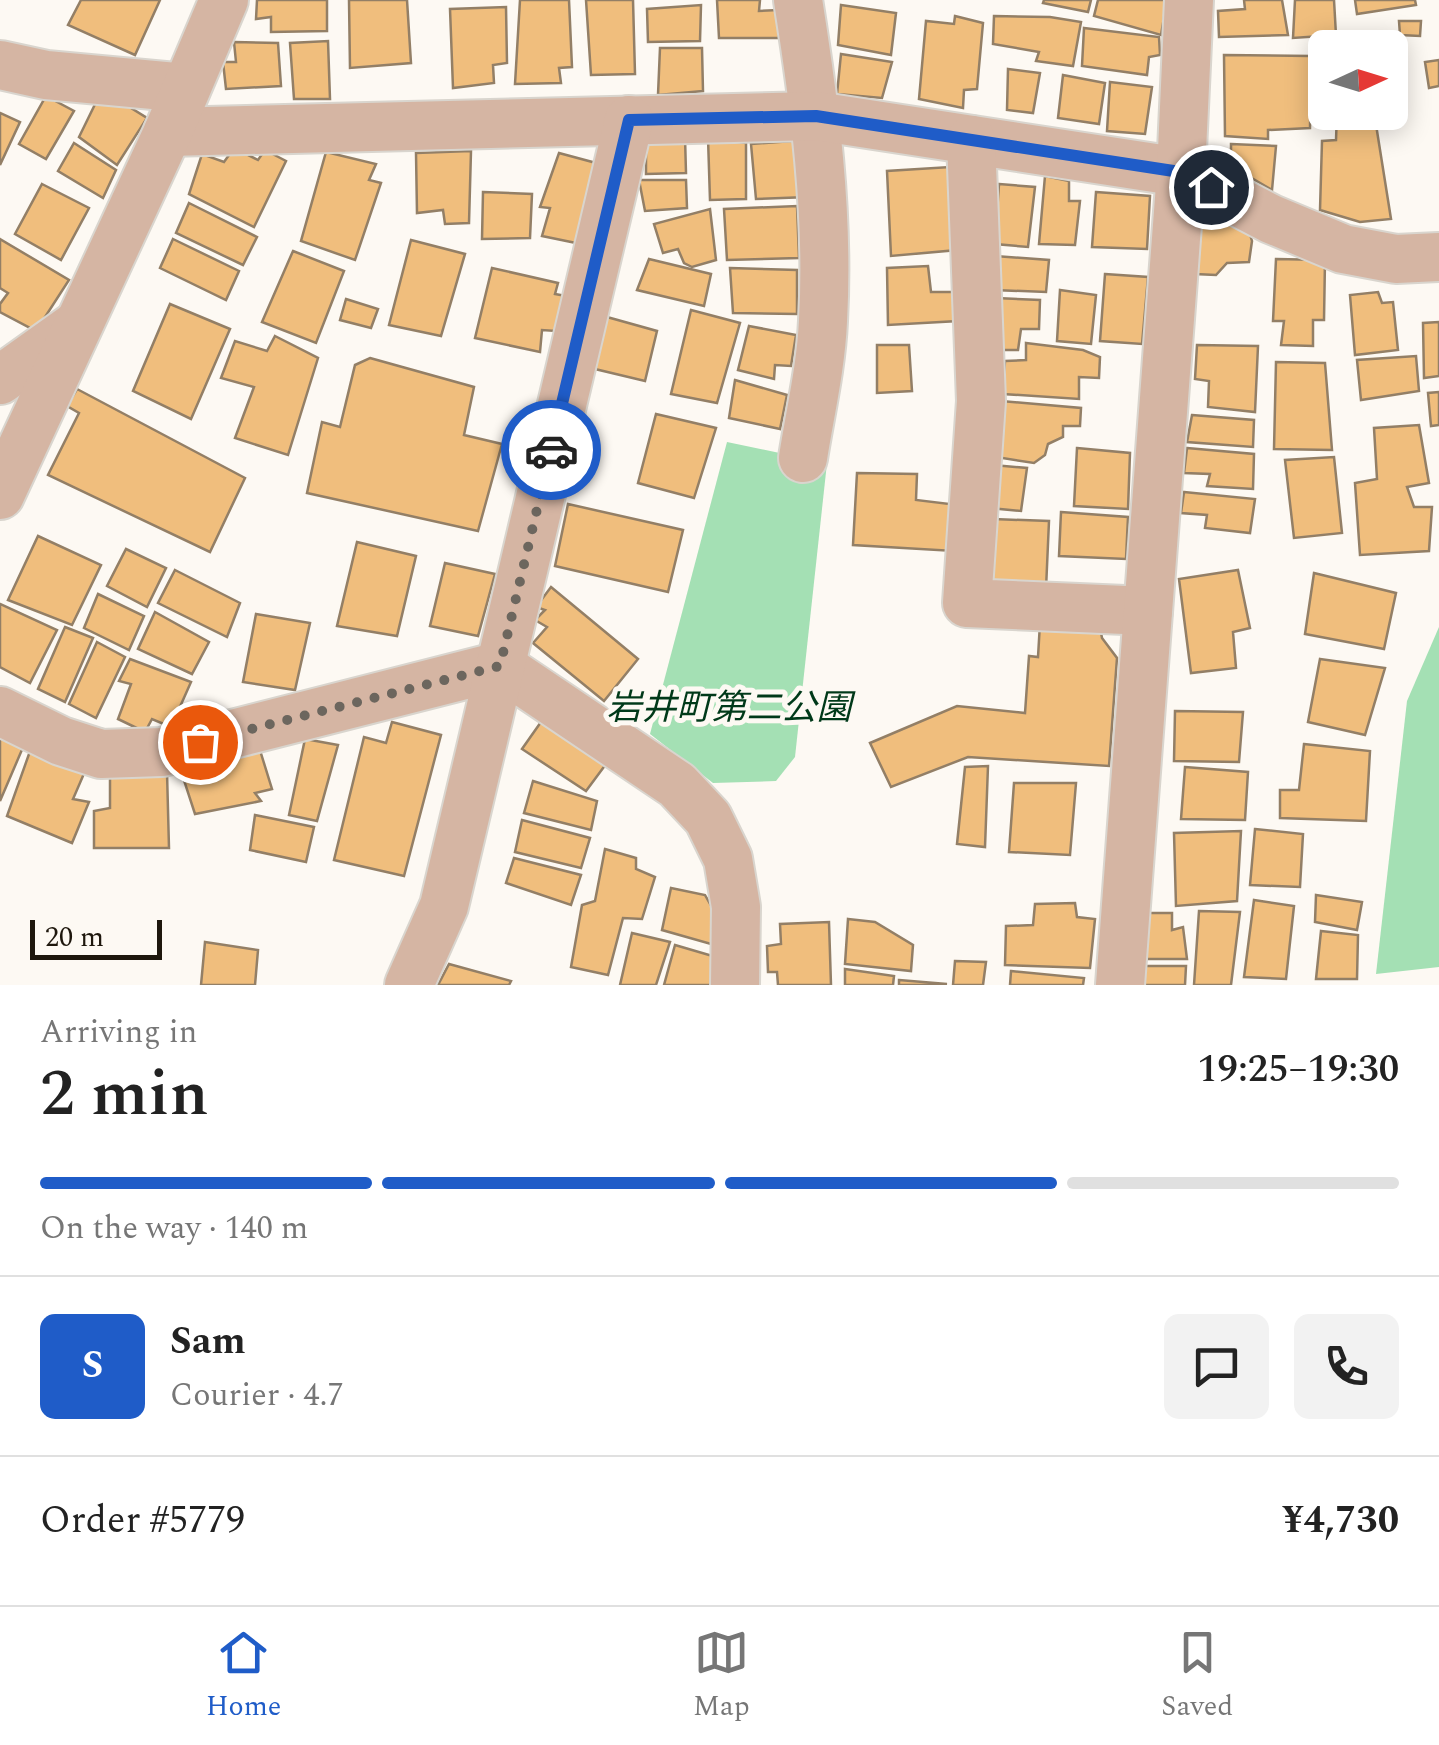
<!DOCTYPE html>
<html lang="en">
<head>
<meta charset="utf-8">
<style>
	:root { --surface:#fff; --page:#f2f2f2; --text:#222; --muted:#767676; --line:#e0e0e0; --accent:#1f5cc8 }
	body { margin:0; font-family:Spectral,"Noto Sans JP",serif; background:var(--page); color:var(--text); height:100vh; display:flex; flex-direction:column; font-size:38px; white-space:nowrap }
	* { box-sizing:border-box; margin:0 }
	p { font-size:32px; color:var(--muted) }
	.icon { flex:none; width:55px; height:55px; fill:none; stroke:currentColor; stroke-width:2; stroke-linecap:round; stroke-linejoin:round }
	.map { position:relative; height:985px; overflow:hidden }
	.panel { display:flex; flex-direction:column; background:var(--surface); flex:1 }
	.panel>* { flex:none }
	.needle { width:65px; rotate:86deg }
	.buttons { position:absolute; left:1308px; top:30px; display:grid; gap:20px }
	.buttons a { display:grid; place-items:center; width:100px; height:100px; border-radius:15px; background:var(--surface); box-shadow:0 5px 25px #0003; font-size:50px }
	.scale { position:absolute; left:30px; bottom:25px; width:132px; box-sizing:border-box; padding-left:10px; border:5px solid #1e170d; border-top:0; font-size:28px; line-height:35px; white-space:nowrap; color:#1e170d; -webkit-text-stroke:8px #fdf9f3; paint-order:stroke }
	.pin { position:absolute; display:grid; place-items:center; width:85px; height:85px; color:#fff; margin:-42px; border:5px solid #fff; border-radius:50%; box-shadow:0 2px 10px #0007 }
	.courier { position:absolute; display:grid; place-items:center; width:100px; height:100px; margin:-50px; border:8px solid #1f5cc8; border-radius:50%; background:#fff; color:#222; box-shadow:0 2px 12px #0007 }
	.head em { font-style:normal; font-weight:600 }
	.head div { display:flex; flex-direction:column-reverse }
	.head { display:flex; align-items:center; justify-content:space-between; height:170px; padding:0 40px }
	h1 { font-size:65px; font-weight:600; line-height:75px }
	.bar { display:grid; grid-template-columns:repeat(4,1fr); gap:15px 10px; align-content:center; height:120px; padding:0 40px }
	.bar i { height:12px; border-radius:8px; background:var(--line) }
	.bar .current { background:var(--accent) }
	.bar p { grid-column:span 4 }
	.line { display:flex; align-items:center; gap:25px; padding:0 40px; border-top:2px solid var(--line) }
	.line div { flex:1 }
	.round { display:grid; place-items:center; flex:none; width:105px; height:105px; border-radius:15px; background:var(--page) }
	.menu { display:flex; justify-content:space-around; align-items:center; height:140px; border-top:2px solid var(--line); background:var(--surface); font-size:28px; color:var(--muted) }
	.menu a { display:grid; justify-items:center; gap:5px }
	.menu .current { color:var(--accent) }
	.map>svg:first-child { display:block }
</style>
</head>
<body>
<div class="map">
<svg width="1439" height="985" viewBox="0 0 1439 985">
	<rect width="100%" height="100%" fill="#fdf9f3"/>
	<g fill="#a4e0b4">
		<path d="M 727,442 L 827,463 L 795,757 L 776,781 L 713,783 L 650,734 Z"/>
		<path d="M 1439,627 L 1439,967 L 1376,974 L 1407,701 Z"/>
	</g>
	<g fill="#f0be7d" stroke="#937f66" stroke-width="2.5">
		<path d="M 81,0 L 160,0 L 135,55 L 68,25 Z"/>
		<path d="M 257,0 L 327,0 L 327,31 L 271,32 L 271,17 L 256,19 Z"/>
		<path d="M 349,0 L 407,0 L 411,63 L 350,68 Z"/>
		<path d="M 520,0 L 569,0 L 572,67 L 559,68 L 561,83 L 515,84 Z"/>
		<path d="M 586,0 L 633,0 L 635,74 L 591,75 Z"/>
		<path d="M 717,0 L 760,0 L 759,11 L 778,10 L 779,38 L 719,38 Z"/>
		<path d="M 1044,0 L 1091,0 L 1088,12 L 1043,3 Z"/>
		<path d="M 1098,0 L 1167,0 L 1161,35 L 1094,16 Z"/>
		<path d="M 1244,0 L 1282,0 L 1288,35 L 1219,37 L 1218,11 L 1245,9 Z"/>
		<path d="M 1295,0 L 1334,0 L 1336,35 L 1293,38 Z"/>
		<path d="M 1355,0 L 1415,0 L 1416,5 L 1357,14 Z"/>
		<path d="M 701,5 L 700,41 L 648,42 L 647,9 Z"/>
		<path d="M 841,5 L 896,13 L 891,55 L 838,45 Z"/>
		<path d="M 506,7 L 507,63 L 493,65 L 494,83 L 453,88 L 450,9 Z"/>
		<path d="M 955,16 L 983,23 L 977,89 L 964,90 L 963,108 L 919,99 L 926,21 L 954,24 Z"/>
		<path d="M 994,16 L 1050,17 L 1081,22 L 1073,66 L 1036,61 L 1039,52 L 993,44 Z"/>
		<path d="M 1399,21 L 1421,21 L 1420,36 L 1400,35 Z"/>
		<path d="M 1084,28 L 1159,37 L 1160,55 L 1149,57 L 1147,75 L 1082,66 Z"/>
		<path d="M 328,41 L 330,99 L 294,99 L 290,43 Z"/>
		<path d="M 234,42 L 278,43 L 281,86 L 226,89 L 223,62 L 236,62 Z"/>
		<path d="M 660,48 L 702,48 L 703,91 L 658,95 Z"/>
		<path d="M 1317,48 L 1325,48 L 1325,90 L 1319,90 Z"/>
		<path d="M 841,54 L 892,62 L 882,98 L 837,94 Z"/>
		<path d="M 1224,55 L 1311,56 L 1310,128 L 1268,130 L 1268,139 L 1225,136 Z"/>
		<path d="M 1439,60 L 1439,86 L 1429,88 L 1425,62 Z"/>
		<path d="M 1008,69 L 1040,73 L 1033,113 L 1007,110 Z"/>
		<path d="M 1063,75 L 1105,83 L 1099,124 L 1058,118 Z"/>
		<path d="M 1110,82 L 1152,87 L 1145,134 L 1107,131 Z"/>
		<path d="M 102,90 L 147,118 L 117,165 L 79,137 Z"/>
		<path d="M 46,96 L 74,111 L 46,159 L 19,144 Z"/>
		<path d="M 1337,112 L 1374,112 L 1391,219 L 1360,222 L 1320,210 L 1322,141 L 1336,140 Z"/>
		<path d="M 0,113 L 20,122 L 0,165 Z"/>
		<path d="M 661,136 L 685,137 L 686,173 L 646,174 L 646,147 Z"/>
		<path d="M 708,138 L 746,143 L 746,199 L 710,200 Z"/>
		<path d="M 806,140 L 808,197 L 756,199 L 751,144 Z"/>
		<path d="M 74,143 L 116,170 L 103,198 L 58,171 Z"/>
		<path d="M 1231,144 L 1276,146 L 1272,190 L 1231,166 Z"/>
		<path d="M 234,148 L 258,160 L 265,150 L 286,161 L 254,227 L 189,194 L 202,154 L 224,162 Z"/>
		<path d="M 471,151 L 469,223 L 445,224 L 443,210 L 417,213 L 416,153 Z"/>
		<path d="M 326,152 L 376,164 L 369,180 L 381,183 L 355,260 L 301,241 Z"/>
		<path d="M 559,153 L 596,163 L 576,243 L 542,236 L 550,208 L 540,207 Z"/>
		<path d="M 950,167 L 957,250 L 891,256 L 887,171 Z"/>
		<path d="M 1045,176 L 1069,181 L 1069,201 L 1080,201 L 1075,245 L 1039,244 Z"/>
		<path d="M 639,180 L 686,180 L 687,208 L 645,211 Z"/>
		<path d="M 42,184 L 89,208 L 61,260 L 15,234 Z"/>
		<path d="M 999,184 L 1035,187 L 1028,247 L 995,244 Z"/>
		<path d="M 483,192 L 532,194 L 530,238 L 482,239 Z"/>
		<path d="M 1096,192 L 1150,196 L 1147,249 L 1092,247 Z"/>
		<path d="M 189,203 L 257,237 L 243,265 L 176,233 Z"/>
		<path d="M 797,206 L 799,258 L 727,260 L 724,209 Z"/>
		<path d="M 710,209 L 716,260 L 692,267 L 684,263 L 678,249 L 663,253 L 654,224 Z"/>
		<path d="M 1202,212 L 1245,218 L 1252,241 L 1249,262 L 1227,263 L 1216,275 L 1195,274 Z"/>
		<path d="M 0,239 L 69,280 L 36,331 L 0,312 L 0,304 L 8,293 L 0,288 Z"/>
		<path d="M 173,239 L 239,271 L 226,300 L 160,268 Z"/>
		<path d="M 411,240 L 465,254 L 441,336 L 389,325 Z"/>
		<path d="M 293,251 L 344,271 L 316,343 L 262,322 Z"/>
		<path d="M 995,256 L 1049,260 L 1046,292 L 994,290 Z"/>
		<path d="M 649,259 L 711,274 L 704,306 L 637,290 Z"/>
		<path d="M 1276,259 L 1325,260 L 1324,320 L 1313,320 L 1313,346 L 1281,345 L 1284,321 L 1273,321 Z"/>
		<path d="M 928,266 L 931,292 L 959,292 L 958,321 L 888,325 L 887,268 Z"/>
		<path d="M 492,268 L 558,283 L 555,294 L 566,296 L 556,331 L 542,330 L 540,352 L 475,338 Z"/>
		<path d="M 730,268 L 797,270 L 797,314 L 733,313 Z"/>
		<path d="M 1105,274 L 1148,277 L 1142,344 L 1100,341 Z"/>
		<path d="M 1060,290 L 1096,295 L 1091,344 L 1057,341 Z"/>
		<path d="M 1378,292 L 1382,303 L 1393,302 L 1398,350 L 1355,355 L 1350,295 Z"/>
		<path d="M 996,298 L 1040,300 L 1039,329 L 1021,329 L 1018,350 L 997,350 Z"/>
		<path d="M 346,299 L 378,309 L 371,328 L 340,320 Z"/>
		<path d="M 170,304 L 230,329 L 191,419 L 133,391 Z"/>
		<path d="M 691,310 L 740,323 L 717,403 L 671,394 Z"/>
		<path d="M 607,317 L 657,331 L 645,381 L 595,369 Z"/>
		<path d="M 1439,322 L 1439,376 L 1424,378 L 1423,323 Z"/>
		<path d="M 749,326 L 796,335 L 791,366 L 775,365 L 774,379 L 738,370 Z"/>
		<path d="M 275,336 L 318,358 L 288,455 L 235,438 L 254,387 L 221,378 L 235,341 L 267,351 Z"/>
		<path d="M 1026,343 L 1083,350 L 1100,357 L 1099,378 L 1079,377 L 1079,399 L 1003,394 L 1005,361 L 1026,360 Z"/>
		<path d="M 877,345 L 909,345 L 912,391 L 877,393 Z"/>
		<path d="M 1197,345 L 1258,346 L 1255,412 L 1208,407 L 1209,381 L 1195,379 Z"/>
		<path d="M 1416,356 L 1419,391 L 1361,400 L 1357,360 Z"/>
		<path d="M 370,358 L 474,387 L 464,435 L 502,444 L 478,531 L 307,493 L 322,422 L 340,427 L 355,365 Z"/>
		<path d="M 1276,362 L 1325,363 L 1332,450 L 1274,449 Z"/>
		<path d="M 735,380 L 787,395 L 780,429 L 729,418 Z"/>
		<path d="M 77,389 L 245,478 L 210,552 L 48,475 L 79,413 L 67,406 Z"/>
		<path d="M 1439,392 L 1439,425 L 1431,426 L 1428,393 Z"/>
		<path d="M 1001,401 L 1081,408 L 1080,426 L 1063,426 L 1063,437 L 1048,444 L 1045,455 L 1034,463 L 996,457 Z"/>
		<path d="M 656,414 L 716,428 L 694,498 L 638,483 Z"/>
		<path d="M 1192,415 L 1254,420 L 1253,447 L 1187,442 Z"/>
		<path d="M 1419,425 L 1429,483 L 1407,487 L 1414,507 L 1432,507 L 1429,551 L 1360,555 L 1355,483 L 1377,479 L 1374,428 Z"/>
		<path d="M 1077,448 L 1130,453 L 1128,509 L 1074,506 Z"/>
		<path d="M 1187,448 L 1254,454 L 1253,489 L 1207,486 L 1210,474 L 1184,473 Z"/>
		<path d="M 1334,457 L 1342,533 L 1294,538 L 1285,460 Z"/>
		<path d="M 993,465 L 1027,468 L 1021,511 L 990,508 Z"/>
		<path d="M 857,473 L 917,474 L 916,500 L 958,505 L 954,551 L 853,545 Z"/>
		<path d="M 1184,492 L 1255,499 L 1250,533 L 1205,528 L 1207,515 L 1181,513 Z"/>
		<path d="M 568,504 L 683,530 L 668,592 L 555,566 Z"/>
		<path d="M 1061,512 L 1128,517 L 1126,559 L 1059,556 Z"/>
		<path d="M 993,519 L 1049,521 L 1046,589 L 990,583 Z"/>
		<path d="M 38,536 L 101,565 L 72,625 L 8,600 Z"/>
		<path d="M 357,542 L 416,556 L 397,636 L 337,626 Z"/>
		<path d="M 126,549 L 166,568 L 147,607 L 107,586 Z"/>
		<path d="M 445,563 L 495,574 L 478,636 L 430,626 Z"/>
		<path d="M 175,570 L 240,603 L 227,637 L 158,603 Z"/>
		<path d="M 1238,570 L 1250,628 L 1233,632 L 1236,668 L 1191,673 L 1179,579 Z"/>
		<path d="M 1314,573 L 1396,593 L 1384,649 L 1305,634 Z"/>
		<path d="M 551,587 L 638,659 L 604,701 L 533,643 L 547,627 L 535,620 L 545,610 L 536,607 Z"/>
		<path d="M 98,594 L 144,616 L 129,650 L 84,628 Z"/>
		<path d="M 0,604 L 57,630 L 30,683 L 0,667 Z"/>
		<path d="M 155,612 L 209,642 L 192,674 L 138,649 Z"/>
		<path d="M 256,614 L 310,623 L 295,690 L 243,682 Z"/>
		<path d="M 1040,623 L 1100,627 L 1102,638 L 1117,658 L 1109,766 L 968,757 L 891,787 L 870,743 L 957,706 L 1025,713 L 1029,656 L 1038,657 Z"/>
		<path d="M 65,627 L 93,638 L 65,702 L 38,689 Z"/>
		<path d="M 97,642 L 125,657 L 96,718 L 69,704 Z"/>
		<path d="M 130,659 L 191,682 L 171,727 L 152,719 L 145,732 L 118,719 L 131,684 L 119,681 Z"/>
		<path d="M 1320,659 L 1385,668 L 1365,735 L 1308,722 Z"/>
		<path d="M 1175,711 L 1243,712 L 1239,762 L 1174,761 Z"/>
		<path d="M 548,712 L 612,756 L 586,791 L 522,749 Z"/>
		<path d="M 392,722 L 441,735 L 404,876 L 334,860 L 364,737 L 386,743 Z"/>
		<path d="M 0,735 L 24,745 L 0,801 Z"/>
		<path d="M 305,739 L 338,745 L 317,821 L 289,815 Z"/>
		<path d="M 34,740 L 89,762 L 73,799 L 89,802 L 72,843 L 7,816 Z"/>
		<path d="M 1304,744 L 1370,751 L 1366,821 L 1280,818 L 1280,790 L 1299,790 Z"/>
		<path d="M 259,747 L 272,789 L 255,793 L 261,801 L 195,814 L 179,765 Z"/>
		<path d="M 988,766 L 985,847 L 957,844 L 965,767 Z"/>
		<path d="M 1185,767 L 1248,772 L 1245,820 L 1181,819 Z"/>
		<path d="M 110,772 L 167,772 L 169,848 L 94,848 L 94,811 L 110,808 Z"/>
		<path d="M 533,781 L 597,801 L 591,830 L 524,813 Z"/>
		<path d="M 1014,783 L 1076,783 L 1070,855 L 1009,852 Z"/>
		<path d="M 255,815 L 314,827 L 306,862 L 250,850 Z"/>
		<path d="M 522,820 L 590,838 L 581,868 L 515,852 Z"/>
		<path d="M 1255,829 L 1303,834 L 1300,887 L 1250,885 Z"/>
		<path d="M 1241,831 L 1237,901 L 1176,906 L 1174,833 Z"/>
		<path d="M 605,849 L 636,858 L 636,869 L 655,877 L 642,919 L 623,918 L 608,975 L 571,967 L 582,905 L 595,901 Z"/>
		<path d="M 514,858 L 581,875 L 571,905 L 506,883 Z"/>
		<path d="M 671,888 L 705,895 L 719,920 L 711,944 L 662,930 Z"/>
		<path d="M 1316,895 L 1362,902 L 1357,930 L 1315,922 Z"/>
		<path d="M 1254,900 L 1294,906 L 1286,979 L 1244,977 Z"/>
		<path d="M 1075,903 L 1077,917 L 1095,919 L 1090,968 L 1005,965 L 1006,926 L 1033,925 L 1035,904 Z"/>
		<path d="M 1199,911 L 1240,912 L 1231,985 L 1194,985 Z"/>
		<path d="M 1146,913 L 1172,913 L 1172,930 L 1183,927 L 1187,959 L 1144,959 Z"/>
		<path d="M 848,919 L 875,922 L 913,945 L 911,971 L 845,964 Z"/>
		<path d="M 829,922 L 831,985 L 778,985 L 777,972 L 768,972 L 767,946 L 781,944 L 780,924 Z"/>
		<path d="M 1321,931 L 1358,935 L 1357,979 L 1316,979 Z"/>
		<path d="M 632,933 L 670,942 L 656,985 L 620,985 Z"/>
		<path d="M 205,942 L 258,950 L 255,985 L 201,985 Z"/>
		<path d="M 675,945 L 716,957 L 722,985 L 664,985 Z"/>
		<path d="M 955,961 L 986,962 L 983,985 L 953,985 Z"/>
		<path d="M 449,964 L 511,981 L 509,985 L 438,985 Z"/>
		<path d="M 1145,966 L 1186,966 L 1185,985 L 1144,985 Z"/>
		<path d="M 845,969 L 894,976 L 893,985 L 845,985 Z"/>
		<path d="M 1011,971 L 1084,978 L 1083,985 L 1010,985 Z"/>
		<path d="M 899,980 L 947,984 L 899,985 Z"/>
	</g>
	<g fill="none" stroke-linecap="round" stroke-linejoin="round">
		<g stroke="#d9d5ce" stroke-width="52">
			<g id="minor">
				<path d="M 798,0 C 815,107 829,213 823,321 C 821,367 810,413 803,458"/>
				<path d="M 0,65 L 46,75 L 186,88"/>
				<path d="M 168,132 L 816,116 L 1181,172 L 1271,219 L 1343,249 L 1396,259 L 1439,257"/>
				<path d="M 971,140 L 981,401 L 967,603 L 1148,611"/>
				<path d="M 0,380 L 77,325"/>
				<path d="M 0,495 L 168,132 L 224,0"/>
				<path d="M 0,711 L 61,741 L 101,754 L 162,752 L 500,666 L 677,785 L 708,818 L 728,859 L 736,907 L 735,985"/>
				<path d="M 409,985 L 444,906 L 629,120"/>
				<path d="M 1120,985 L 1181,172 L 1189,0"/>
			</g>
		</g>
		<use href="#minor" stroke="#d5b5a3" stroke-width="48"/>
	</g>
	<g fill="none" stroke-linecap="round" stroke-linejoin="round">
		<path stroke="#6c665e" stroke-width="10" stroke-dasharray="0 18" d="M 200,742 L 500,666 L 551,450"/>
		<path stroke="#1f5cc8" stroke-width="12" d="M 551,450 L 629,120 L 816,116 L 1180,172 L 1211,187"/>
	</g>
	<g text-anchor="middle" stroke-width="10" stroke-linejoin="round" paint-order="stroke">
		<g font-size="35" font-style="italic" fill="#003919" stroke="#fdf9f3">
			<text x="729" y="719">岩井町第二公園</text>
		</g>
	</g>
</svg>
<div class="buttons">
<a><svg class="needle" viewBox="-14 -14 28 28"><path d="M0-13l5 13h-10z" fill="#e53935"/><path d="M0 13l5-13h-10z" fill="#767676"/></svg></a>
</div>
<div class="scale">20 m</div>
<div class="pin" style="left:200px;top:742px;background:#ea580c"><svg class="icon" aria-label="bag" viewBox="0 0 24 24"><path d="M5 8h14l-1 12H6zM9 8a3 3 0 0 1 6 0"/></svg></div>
<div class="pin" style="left:1211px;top:187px;background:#1f2937"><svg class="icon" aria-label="home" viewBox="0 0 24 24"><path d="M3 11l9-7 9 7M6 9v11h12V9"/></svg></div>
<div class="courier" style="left:551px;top:450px"><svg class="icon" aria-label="car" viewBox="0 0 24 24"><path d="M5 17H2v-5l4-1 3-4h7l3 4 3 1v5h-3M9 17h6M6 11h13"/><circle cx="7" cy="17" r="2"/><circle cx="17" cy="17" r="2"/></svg></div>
</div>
<section class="panel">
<div class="head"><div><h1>2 min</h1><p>Arriving in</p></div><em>19:25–19:30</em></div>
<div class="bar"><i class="current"></i><i class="current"></i><i class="current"></i><i></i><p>On the way · 140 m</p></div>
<div class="line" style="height:180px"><b class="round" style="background:var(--accent);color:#fff">S</b><div><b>Sam</b><p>Courier · 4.7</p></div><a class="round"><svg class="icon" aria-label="chat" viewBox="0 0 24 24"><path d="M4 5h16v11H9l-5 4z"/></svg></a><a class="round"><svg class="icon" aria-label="phone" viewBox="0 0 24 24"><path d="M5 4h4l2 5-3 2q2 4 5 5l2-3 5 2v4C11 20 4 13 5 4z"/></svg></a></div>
<div class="line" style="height:130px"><div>Order #5779</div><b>¥4,730</b></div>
</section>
<nav class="menu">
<a class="current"><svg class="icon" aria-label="home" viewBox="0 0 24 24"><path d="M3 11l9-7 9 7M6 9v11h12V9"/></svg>Home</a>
<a><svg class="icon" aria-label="map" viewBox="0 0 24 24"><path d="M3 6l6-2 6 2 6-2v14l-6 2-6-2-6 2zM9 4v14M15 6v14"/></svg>Map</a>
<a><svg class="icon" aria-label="saved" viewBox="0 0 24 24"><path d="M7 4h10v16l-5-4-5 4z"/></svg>Saved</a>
</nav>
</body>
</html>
